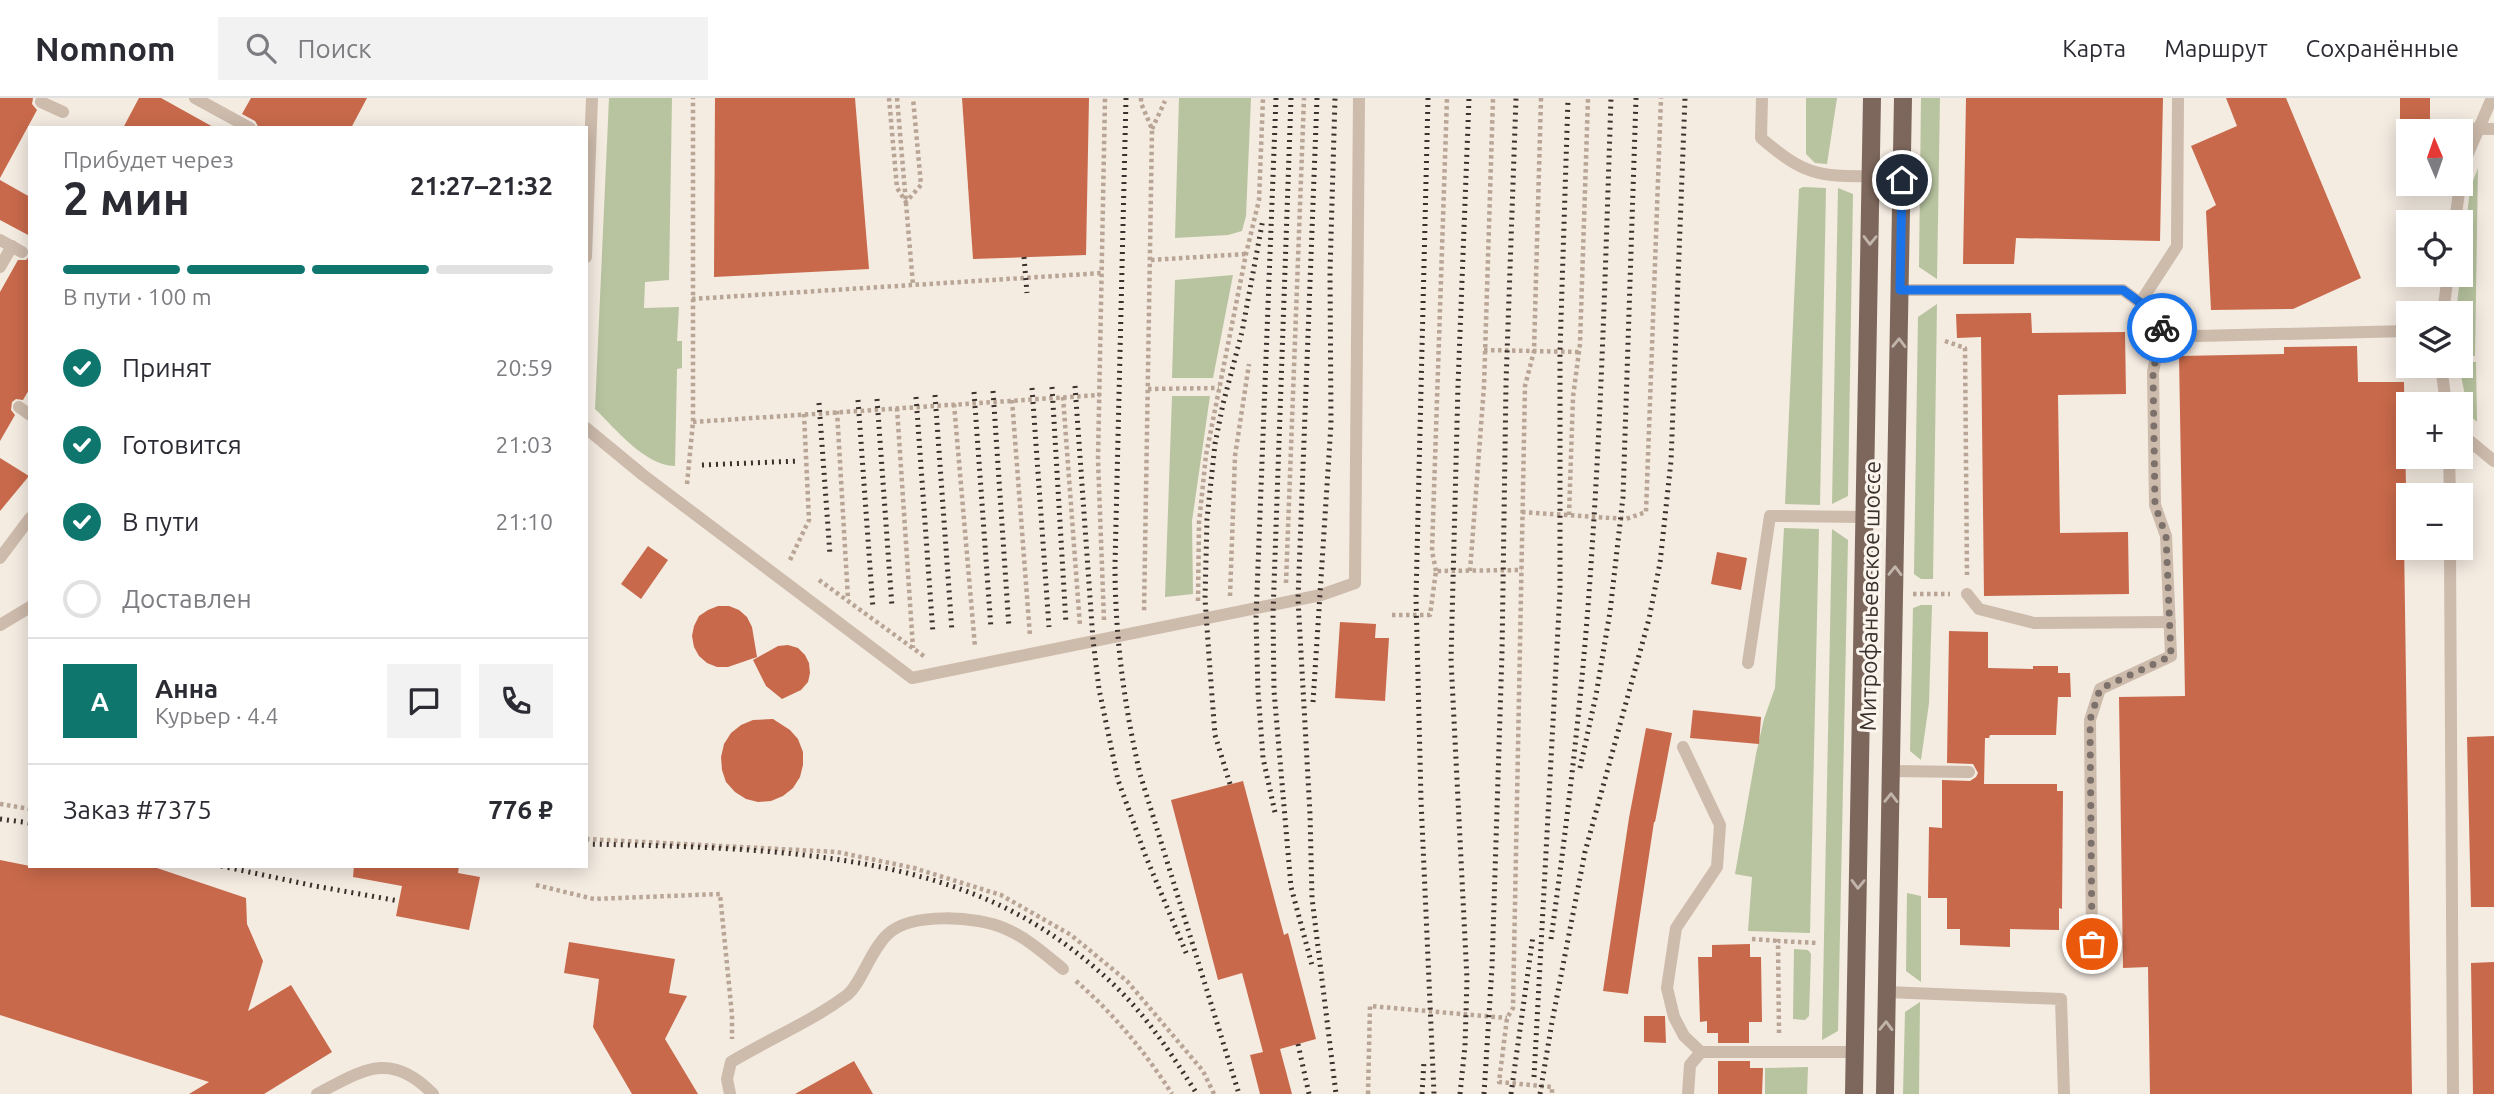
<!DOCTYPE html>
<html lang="ru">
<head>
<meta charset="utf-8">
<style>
	:root { --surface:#fff; --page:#f2f2f3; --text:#2b2b33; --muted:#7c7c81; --line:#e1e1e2; --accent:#0f766e }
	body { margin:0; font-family:Ubuntu,sans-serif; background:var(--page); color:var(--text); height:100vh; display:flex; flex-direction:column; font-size:26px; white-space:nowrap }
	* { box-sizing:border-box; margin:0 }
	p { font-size:23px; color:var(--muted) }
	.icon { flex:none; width:38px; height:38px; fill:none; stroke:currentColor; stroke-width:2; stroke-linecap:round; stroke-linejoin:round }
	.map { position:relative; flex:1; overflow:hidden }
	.details { position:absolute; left:28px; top:28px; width:560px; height:742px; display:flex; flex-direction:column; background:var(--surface); border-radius:0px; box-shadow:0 4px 18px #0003 }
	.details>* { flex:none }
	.needle { width:46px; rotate:358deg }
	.buttons { position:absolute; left:2396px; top:21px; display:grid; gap:14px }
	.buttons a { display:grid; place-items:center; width:77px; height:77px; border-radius:0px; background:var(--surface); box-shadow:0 4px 18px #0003; font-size:35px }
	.pin { position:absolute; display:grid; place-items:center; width:60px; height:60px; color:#fff; margin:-30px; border:4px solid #fff; border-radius:50%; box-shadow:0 2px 7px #0007 }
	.courier { position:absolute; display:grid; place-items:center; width:70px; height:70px; margin:-35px; border:5px solid #1a73e8; border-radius:50%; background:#fff; color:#222; box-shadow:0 2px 9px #0007 }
	.overview em { font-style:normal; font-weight:700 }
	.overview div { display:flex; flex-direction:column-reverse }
	.overview { display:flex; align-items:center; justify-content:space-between; height:119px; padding:0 35px }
	h1 { font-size:46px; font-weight:700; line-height:52px }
	.bar { display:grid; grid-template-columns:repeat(4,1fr); gap:10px 7px; align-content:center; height:84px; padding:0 35px }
	.bar i { height:9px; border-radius:5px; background:var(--line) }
	.bar .selected { background:var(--accent) }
	.bar p { grid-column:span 4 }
	.line { display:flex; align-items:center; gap:18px; padding:0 35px; border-top:2px solid var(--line) }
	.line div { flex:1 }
	.round { display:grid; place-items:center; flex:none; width:74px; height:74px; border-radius:0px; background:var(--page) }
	ol { padding:0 35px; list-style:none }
	li { display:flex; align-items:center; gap:21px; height:77px }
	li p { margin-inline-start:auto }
	li .icon { padding:7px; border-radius:50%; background:var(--accent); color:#fff; stroke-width:4 }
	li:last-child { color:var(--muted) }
	li i { width:38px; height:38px; border:4px solid var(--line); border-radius:50% }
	header { display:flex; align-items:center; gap:42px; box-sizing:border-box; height:98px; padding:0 35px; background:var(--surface); border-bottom:2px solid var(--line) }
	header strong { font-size:33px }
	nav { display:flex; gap:38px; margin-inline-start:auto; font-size:24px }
	.search { width:490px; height:63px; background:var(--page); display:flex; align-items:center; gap:18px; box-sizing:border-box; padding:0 24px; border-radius:0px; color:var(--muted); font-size:26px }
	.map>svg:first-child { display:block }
</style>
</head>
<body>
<header>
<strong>Nomnom</strong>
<div class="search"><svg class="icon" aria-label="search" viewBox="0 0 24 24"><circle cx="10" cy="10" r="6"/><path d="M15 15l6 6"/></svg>Поиск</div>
<nav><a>Карта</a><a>Маршрут</a><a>Сохранённые</a></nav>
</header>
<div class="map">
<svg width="2494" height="996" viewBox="0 0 2494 996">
	<rect width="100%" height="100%" fill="#f4ebe1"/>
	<g fill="#b8c4a0">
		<path d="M 609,0 L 672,0 L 669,182 L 645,184 L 644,210 L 679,209 L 677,243 L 682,243 L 682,270 L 677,271 L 675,368 C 644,367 617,332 595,311 Z"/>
		<path d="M 1179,0 L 1251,0 L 1246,118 L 1242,133 L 1228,137 L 1175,140 Z"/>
		<path d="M 1806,0 L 1837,0 L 1827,66 L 1815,65 L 1806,56 Z"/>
		<path d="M 1921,0 L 1940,0 L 1937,181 L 1919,169 Z"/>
		<path d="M 2478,70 L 2475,258 L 2461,257 L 2460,215 L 2456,215 L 2470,91 Z"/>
		<path d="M 1803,89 L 1826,90 L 1820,407 L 1785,406 L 1799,91 Z"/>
		<path d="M 1838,90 L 1853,96 L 1848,398 L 1832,406 Z"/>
		<path d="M 1233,177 L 1213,280 L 1172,280 L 1175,182 Z"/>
		<path d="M 1937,206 L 1933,481 L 1921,481 L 1914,476 L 1918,219 Z"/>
		<path d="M 2461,264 L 2476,264 L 2477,324 L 2469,317 L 2459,268 Z"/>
		<path d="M 1172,298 L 1210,298 L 1192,423 L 1193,496 L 1165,499 Z"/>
		<path d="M 1784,430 L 1819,431 L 1810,835 L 1748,833 L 1752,779 L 1735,776 L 1756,656 L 1764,621 L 1775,590 Z"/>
		<path d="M 1832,431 L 1848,442 L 1838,933 L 1822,942 Z"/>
		<path d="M 1921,507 L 1932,507 L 1929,605 L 1921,662 L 1910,653 L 1913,510 Z"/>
		<path d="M 1907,795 L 1921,798 L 1921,884 L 1906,873 Z"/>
		<path d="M 1794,851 L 1808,852 L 1811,856 L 1809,918 L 1805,922 L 1793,921 Z"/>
		<path d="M 1920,904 L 1919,996 L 1903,996 L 1905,914 Z"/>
		<path d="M 1808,969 L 1807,996 L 1765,996 L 1765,970 Z"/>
	</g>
	<g fill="#c8694b">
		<path d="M 0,0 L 33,0 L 32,6 L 37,12 L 0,80 Z"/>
		<path d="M 139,0 L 161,0 L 215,30 L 123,30 Z"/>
		<path d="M 251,0 L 367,0 L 351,30 L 259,30 L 255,23 L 242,16 Z"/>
		<path d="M 715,0 L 855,0 L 869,171 L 714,179 Z"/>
		<path d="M 962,0 L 1089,0 L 1086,157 L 973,161 Z"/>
		<path d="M 1966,0 L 2163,0 L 2160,143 L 2016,140 L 2014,166 L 1963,166 Z"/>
		<path d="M 2226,0 L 2286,0 L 2361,180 L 2293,211 L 2211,212 L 2206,113 L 2216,107 L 2191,48 L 2237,28 Z"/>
		<path d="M 2400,0 L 2430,0 L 2430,22 L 2400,23 Z"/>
		<path d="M 0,82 L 30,99 L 30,138 L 0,122 Z"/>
		<path d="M 30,158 L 30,290 L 23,302 L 16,301 L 12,304 L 11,312 L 15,317 L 0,343 L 0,194 L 18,162 L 26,162 Z"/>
		<path d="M 2031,215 L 2032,235 L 2125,234 L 2126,296 L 2058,297 L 2060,435 L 2128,434 L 2129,496 L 1984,498 L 1981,239 L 1957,240 L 1956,216 Z"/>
		<path d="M 2357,248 L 2358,284 L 2404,284 L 2407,442 L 2404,442 L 2412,996 L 2150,996 L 2148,869 L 2123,870 L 2119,599 L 2185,598 L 2179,258 L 2284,256 L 2284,249 Z"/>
		<path d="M 0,360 L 29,378 L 0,413 Z"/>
		<path d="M 648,448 L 668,462 L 641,501 L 621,486 Z"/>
		<path d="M 1717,454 L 1747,460 L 1741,492 L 1711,486 Z"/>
		<path d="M 718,508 L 729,508 L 739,512 L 747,519 L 752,529 L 757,559 L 728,569 L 717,569 L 707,565 L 699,558 L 694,549 L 692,538 L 694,528 L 699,518 L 708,512 Z"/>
		<path d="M 1340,524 L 1376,526 L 1375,540 L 1389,540 L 1385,603 L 1335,600 Z"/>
		<path d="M 1949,533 L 1988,534 L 1988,570 L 2033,571 L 2033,568 L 2058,568 L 2058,575 L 2070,575 L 2071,599 L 2058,599 L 2056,637 L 1990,637 L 1989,640 L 1985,640 L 1984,686 L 2057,686 L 2057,693 L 2063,693 L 2062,811 L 2059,810 L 2059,832 L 2010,831 L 2010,849 L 1960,847 L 1960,831 L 1947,831 L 1947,800 L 1928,800 L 1929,729 L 1942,730 L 1942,682 L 1970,683 L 1976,679 L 1978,675 L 1973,666 L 1947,665 Z"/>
		<path d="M 788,547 L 798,550 L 805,557 L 809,565 L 810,575 L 808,584 L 801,592 L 782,601 L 766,588 L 753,562 L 778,548 Z"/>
		<path d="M 1693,612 L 1761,619 L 1759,646 L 1690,640 Z"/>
		<path d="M 773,621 L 790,632 L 798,641 L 803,654 L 803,667 L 800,679 L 793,690 L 783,698 L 771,703 L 758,704 L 746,701 L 735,694 L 726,684 L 722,672 L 721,659 L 724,646 L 731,635 L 741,627 L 753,622 Z"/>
		<path d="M 1646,630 L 1672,635 L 1655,724 L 1654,724 L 1628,896 L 1603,893 L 1629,720 Z"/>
		<path d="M 2494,638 L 2494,809 L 2471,809 L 2467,639 Z"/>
		<path d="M 1243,683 L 1284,837 L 1288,835 L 1316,941 L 1280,951 L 1292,996 L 1260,996 L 1250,957 L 1263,954 L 1242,875 L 1218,882 L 1171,702 Z"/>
		<path d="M 0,762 L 30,768 L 151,768 L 246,800 L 247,826 L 263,863 L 248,913 L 291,887 L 332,954 L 264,996 L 189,996 L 209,984 L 0,917 Z"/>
		<path d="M 354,768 L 459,768 L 458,775 L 480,779 L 469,832 L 396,818 L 402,788 L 353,779 Z"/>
		<path d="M 569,844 L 675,861 L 669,895 L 687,898 L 665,941 L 698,996 L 632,996 L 593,929 L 599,881 L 564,875 Z"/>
		<path d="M 1750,846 L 1750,859 L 1761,859 L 1762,924 L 1749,924 L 1749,945 L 1718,945 L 1718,935 L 1707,935 L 1707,923 L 1700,924 L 1698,859 L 1712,859 L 1712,847 Z"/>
		<path d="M 2494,864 L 2494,996 L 2473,996 L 2471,865 Z"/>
		<path d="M 1644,918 L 1665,918 L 1666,945 L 1644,944 Z"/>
		<path d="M 854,963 L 873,996 L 795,996 Z"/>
		<path d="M 1718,963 L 1750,963 L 1750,970 L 1763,970 L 1762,996 L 1718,996 Z"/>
	</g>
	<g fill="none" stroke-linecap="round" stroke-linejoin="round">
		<g stroke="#b9a596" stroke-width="4.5" stroke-dasharray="3.5 3.5" stroke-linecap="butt">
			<path d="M 889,0 L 897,90 L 906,104 L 921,87 L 913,0"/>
			<path d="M 897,0 L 913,187"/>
			<path d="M 1141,0 L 1141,5 L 1152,31 L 1144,515"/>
			<path d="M 1541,0 L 1534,253 L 1525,288 L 1513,910 L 1507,920 L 1499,984 L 1552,989 L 1552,996"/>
			<path d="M 1152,31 L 1165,3"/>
			<path d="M 1151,162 L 1246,156"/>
			<path d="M 692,201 L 1102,175"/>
			<path d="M 1945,243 L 1965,250 L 1967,477"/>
			<path d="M 1484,252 L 1580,254"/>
			<path d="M 1148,291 L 1219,290"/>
			<path d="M 1063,299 L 1080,528"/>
			<path d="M 1012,302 L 1030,538"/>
			<path d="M 954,306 L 975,549"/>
			<path d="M 897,310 L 913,550"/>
			<path d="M 837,313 L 848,501"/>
			<path d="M 693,324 L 1100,297"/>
			<path d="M 687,386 L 693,324 L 693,0"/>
			<path d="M 1522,414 L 1626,421 L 1646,414 L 1661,0"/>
			<path d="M 1569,417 L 1573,299 L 1580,246 L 1588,0"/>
			<path d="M 790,462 L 809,422 L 804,316"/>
			<path d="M 1436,473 L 1432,453 L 1447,0"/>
			<path d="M 1470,473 L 1484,288 L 1493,0"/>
			<path d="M 819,482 L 925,559"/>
			<path d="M 1286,485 L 1304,0"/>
			<path d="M 1913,496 L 1950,496"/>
			<path d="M 1230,498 L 1235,358 L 1249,266"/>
			<path d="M 1198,503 L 1199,425 L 1206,357 L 1246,156 L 1259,102 L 1263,0"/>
			<path d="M 1392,517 L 1430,517 L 1436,473 L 1522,472"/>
			<path d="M 1104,522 L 1098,362 L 1105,0"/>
			<path d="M 0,706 L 30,711"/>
			<path d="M 586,741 L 837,754 L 914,770 L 1001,797 L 1071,837 L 1127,883 L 1203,973 L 1214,996"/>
			<path d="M 536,787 L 594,801 L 720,796 L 732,917 L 732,941"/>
			<path d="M 1752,841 L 1778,843"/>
			<path d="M 1076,883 C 1113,915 1146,955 1172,996"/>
			<path d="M 1779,935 L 1778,843 L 1818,845"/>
			<path d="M 1368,996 L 1370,908 L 1507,920"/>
		</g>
		<g stroke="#cdbbac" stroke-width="12">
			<path d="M 195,0 L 250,30"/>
			<path d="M 1762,0 L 1761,40 C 1803,76 1817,79 1871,78"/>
			<path d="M 41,4 L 63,14"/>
			<path d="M 2433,30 L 2494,31"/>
			<path d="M 2460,84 L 2463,67 L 2492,0"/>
			<path d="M 2455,124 L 2460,86"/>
			<path d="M 0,142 L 22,154"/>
			<path d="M 586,159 L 592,0"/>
			<path d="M 0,169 L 12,148"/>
			<path d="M 1901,192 L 2123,192 L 2163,222 L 2197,238 L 2408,233"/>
			<path d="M 2140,205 L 2177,148 L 2178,0"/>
			<path d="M 2443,215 L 2448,177"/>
			<path d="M 2441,268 L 2446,306"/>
			<path d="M 19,309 L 30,317"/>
			<path d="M 586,330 L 643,377 L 912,580 L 1321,497 L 1355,485 L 1359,0"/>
			<path d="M 2460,335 L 2494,363"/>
			<path d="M 2449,359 L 2450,397"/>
			<path d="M 2450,450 L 2453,996"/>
			<path d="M 0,460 L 30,420"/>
			<path d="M 1967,496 L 1979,511 L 2034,525 L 2170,524"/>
			<path d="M 0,527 L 30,509"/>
			<path d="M 1748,565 L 1770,418 L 1865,419"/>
			<path d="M 1683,649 L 1720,727 L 1717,769 L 1676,830 L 1667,890 L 1674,919 L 1684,938 L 1701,954 L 1855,954"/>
			<path d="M 1892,673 L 1969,674"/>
			<path d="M 2092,846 L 2090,622 L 2100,591 L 2171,558 L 2166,438 L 2155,407 L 2153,274 L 2163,222"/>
			<path d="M 1887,894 L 2061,901 L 2064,996"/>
			<path d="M 317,996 C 363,972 390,952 433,996"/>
			<path d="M 730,996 L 727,981 L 731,964 C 769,941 811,924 847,897 C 860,888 871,851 888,836 C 911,814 978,818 1006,831 C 1027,840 1045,856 1063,871"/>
			<path d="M 1688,996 L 1690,967 L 1701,954"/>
		</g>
		<g stroke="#7d675c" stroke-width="18">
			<path d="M 1854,996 L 1872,0"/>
			<path d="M 1885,996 L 1903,0"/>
		</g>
		<g stroke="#3b302b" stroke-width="5" stroke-dasharray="2 5" stroke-linecap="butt">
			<path d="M 1126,0 L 1115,467 C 1115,538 1124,607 1140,676 L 1239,996"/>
			<path d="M 1276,0 L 1256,520 L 1258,593 L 1263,660 L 1276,719"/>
			<path d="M 1291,0 L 1273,516 L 1274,593 L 1291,789 L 1313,871"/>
			<path d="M 1317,0 L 1298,501 L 1310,716 L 1312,800 L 1336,996"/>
			<path d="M 1428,0 L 1416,499 L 1421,702 L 1434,996"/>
			<path d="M 1024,159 L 1027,195"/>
			<path d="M 1075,288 L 1093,542 L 1099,591 L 1118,682 L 1146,759 L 1187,857"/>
			<path d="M 1052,289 L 1066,526"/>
			<path d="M 1032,290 L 1049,529"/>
			<path d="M 993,293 L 1009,530"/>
			<path d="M 974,294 L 991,531"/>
			<path d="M 935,297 L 952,534"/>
			<path d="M 916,299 L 933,536"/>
			<path d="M 877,301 L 892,509"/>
			<path d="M 858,302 L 873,511"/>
			<path d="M 819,305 L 830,457"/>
			<path d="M 702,367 L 798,363"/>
			<path d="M 1313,604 L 1331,326 L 1330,174 L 1335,0"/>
			<path d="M 1580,670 L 1596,597 L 1610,514 L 1623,399 L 1636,0"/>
			<path d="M 1230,686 L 1215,637 L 1210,572 L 1205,501 L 1207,421 L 1215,346 L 1223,306 L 1242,234 L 1263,121"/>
			<path d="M 0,721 L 30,725"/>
			<path d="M 586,746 C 718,749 874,750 995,805 C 1039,825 1078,853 1113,886 C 1147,918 1172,957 1197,996"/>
			<path d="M 221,768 L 315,788 L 399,803"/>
			<path d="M 1551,841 C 1569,711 1584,581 1592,451 C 1602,301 1606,150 1611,0"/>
			<path d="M 1298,946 L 1309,996"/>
			<path d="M 1534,979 L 1560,493 L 1560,253 L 1568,0"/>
			<path d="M 1422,996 L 1424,963"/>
			<path d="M 1460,996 L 1465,948 L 1467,881 L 1451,562 L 1458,287 L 1469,0"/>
			<path d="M 1484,996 L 1492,869 L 1502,554 L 1506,285 L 1516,0"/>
			<path d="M 1511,996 L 1533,838"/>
			<path d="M 1540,996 L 1552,924 L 1585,754 L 1649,521 L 1660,465 L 1671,363 L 1685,0"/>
		</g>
	</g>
	<defs><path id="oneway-chevron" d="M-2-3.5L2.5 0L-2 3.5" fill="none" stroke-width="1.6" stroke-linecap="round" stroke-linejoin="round" transform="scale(1.75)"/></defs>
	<g stroke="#c2b5ac">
		<use href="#oneway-chevron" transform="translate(1870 142) rotate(91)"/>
		<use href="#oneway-chevron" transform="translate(1899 245) rotate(-89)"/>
		<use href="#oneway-chevron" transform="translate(1895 473) rotate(-89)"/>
		<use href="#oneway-chevron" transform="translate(1891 700) rotate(-89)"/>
		<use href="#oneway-chevron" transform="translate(1858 786) rotate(91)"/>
		<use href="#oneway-chevron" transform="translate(1886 928) rotate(-89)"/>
	</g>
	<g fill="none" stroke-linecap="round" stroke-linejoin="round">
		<path stroke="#7c716b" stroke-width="7" stroke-dasharray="0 12.6" d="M 2092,846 L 2090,622 L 2100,591 L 2171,558 L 2166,438 L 2155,407 L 2153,274 L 2162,230"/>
		<path stroke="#1a73e8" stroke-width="9" d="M 1902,82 L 1900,192 L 2123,192 L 2164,222 L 2162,230"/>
	</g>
	<g text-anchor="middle" stroke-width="6" stroke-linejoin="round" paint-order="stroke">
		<g font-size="23" fill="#3b302b" stroke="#fbf5ee">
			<text transform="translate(1870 498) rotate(-89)" y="8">Митрофаньевское шоссе</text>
		</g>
	</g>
</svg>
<div class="buttons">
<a><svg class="needle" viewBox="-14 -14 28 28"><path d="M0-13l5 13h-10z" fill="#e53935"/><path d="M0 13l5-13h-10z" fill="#7c7c81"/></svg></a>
<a><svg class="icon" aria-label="locate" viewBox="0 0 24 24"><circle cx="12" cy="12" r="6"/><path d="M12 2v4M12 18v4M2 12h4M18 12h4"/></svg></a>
<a><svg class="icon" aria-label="layers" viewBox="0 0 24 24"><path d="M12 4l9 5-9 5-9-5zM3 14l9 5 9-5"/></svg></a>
<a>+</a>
<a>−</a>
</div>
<div class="pin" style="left:2092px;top:846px;background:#ea580c"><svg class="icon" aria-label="bag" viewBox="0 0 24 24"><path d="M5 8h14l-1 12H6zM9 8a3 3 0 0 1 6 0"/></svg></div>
<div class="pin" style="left:1902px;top:82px;background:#1f2937"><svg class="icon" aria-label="home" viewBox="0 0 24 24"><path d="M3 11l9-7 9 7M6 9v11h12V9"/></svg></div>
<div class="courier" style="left:2162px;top:230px"><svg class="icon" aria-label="bike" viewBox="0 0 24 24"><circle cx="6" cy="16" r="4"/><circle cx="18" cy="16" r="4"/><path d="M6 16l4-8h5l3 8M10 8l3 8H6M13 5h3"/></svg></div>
<section class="details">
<div class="overview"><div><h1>2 мин</h1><p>Прибудет через</p></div><em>21:27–21:32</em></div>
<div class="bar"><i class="selected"></i><i class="selected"></i><i class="selected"></i><i></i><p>В пути · 100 m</p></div>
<ol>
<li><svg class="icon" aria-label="check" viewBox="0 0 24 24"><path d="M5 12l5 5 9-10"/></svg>Принят<p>20:59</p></li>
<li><svg class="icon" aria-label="check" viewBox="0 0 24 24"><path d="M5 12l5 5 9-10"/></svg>Готовится<p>21:03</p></li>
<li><svg class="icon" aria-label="check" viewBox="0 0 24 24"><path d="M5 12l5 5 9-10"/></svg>В пути<p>21:10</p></li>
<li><i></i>Доставлен</li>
</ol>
<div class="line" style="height:126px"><b class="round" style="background:var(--accent);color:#fff">А</b><div><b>Анна</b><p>Курьер · 4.4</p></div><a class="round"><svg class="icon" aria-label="chat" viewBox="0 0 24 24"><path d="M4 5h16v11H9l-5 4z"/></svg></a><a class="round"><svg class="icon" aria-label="phone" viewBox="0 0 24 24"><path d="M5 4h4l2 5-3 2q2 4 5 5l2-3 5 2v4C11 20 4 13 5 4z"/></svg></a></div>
<div class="line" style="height:91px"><div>Заказ #7375</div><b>776 ₽</b></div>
</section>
</div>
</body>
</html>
